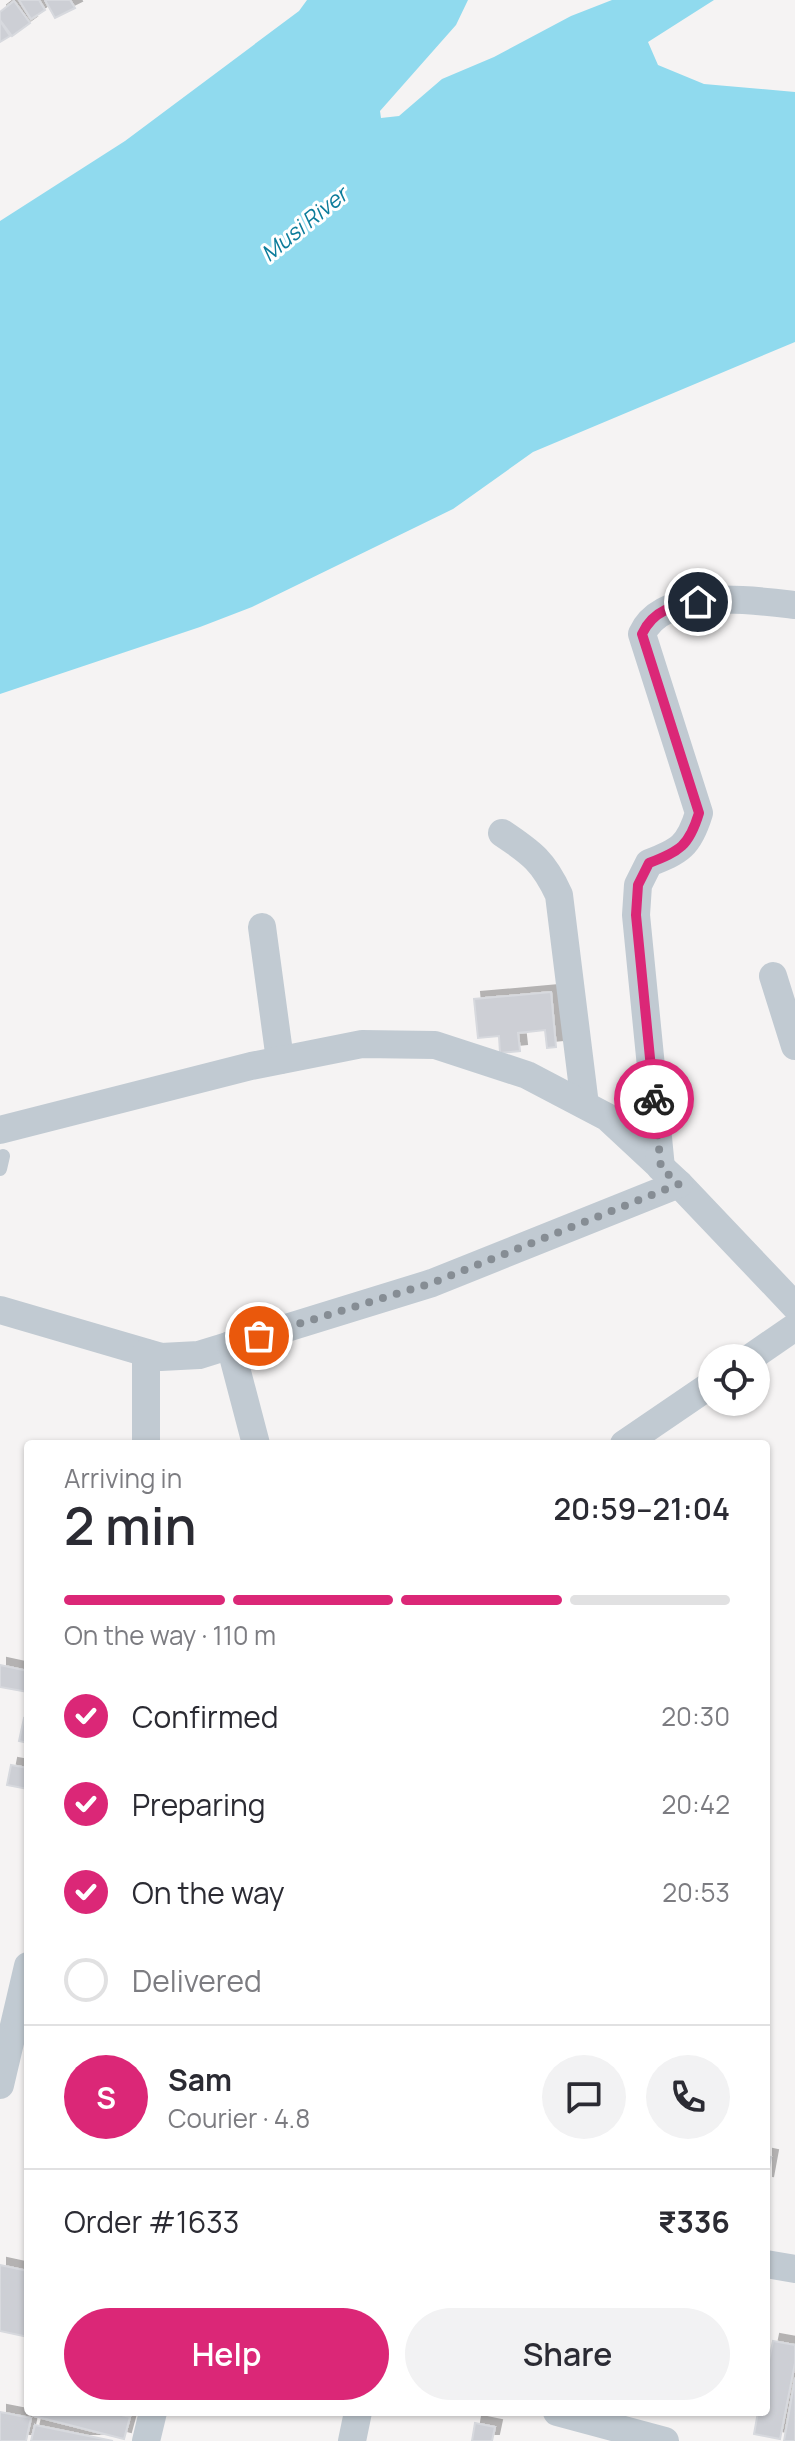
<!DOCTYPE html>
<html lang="en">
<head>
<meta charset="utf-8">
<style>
	:root { --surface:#fff; --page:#f2f2f3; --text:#2b2b33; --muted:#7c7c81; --line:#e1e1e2; --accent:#db2777 }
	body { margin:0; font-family:Manrope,sans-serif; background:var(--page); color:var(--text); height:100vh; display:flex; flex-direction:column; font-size:30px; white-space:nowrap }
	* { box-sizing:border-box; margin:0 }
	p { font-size:26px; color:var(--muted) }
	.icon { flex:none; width:44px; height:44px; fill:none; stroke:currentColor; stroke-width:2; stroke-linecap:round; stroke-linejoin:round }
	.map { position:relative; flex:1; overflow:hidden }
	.side { position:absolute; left:24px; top:1440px; width:746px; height:976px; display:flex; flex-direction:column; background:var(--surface); border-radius:8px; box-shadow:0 2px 6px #0004 }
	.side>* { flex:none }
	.fabs { position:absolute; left:698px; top:1344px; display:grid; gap:16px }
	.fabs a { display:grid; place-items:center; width:72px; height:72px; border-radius:50%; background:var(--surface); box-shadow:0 2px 6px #0004; font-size:40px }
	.pin { position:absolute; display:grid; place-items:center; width:68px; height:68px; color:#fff; margin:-34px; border:4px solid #fff; border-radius:50%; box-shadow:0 2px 8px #0007 }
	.courier { position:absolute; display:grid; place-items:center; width:80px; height:80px; margin:-40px; border:6px solid #db2777; border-radius:50%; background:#fff; color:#222; box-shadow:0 2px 10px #0007 }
	.headline em { font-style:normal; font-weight:600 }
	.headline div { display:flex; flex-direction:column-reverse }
	.headline { display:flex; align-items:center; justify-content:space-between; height:136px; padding:0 40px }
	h1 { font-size:52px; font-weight:600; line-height:60px }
	.bar { display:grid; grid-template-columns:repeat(4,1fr); gap:12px 8px; align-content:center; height:96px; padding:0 40px }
	.bar i { height:10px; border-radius:6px; background:var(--line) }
	.bar .selected { background:var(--accent) }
	.bar p { grid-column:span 4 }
	.line { display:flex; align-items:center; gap:20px; padding:0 40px; border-top:2px solid var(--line) }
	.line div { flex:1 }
	.round { display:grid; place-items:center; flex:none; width:84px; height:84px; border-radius:42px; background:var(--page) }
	ol { padding:0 40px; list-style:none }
	li { display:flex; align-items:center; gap:24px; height:88px }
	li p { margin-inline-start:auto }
	li .icon { padding:8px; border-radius:50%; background:var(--accent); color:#fff; stroke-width:4 }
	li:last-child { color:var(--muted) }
	li i { width:44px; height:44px; border:4px solid var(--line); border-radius:50% }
	.primary-button { display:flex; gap:16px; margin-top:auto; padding:16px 40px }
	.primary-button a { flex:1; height:92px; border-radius:48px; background:var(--accent); color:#fff; font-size:32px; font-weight:600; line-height:92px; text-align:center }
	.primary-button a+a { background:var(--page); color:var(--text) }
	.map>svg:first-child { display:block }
</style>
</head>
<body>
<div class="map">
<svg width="795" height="2441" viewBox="0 0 795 2441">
	<defs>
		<filter id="shadow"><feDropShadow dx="7" dy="-7" stdDeviation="0" flood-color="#0004"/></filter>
	</defs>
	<rect width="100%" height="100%" fill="#f5f3f3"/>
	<path fill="#90daee" d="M 307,0 L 468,0 L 456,25 L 380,111 L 381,118 L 399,116 L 442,79 L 494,57 L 571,16 L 612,0 L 714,0 L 648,42 L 658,65 L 704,84 L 795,92 L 795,342 L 533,452 L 453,509 L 252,607 L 200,627 L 0,694 L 0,221 L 125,141 L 299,11 Z"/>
	<g fill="#cdcfd5" stroke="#d7d9de" stroke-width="2" filter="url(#shadow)">
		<path d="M 19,0 L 39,0 L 45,10 L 31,19 Z"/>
		<path d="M 45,0 L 70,0 L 75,8 L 55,18 Z"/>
		<path d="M 14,1 L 30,23 L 12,36 L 0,20 L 0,12 Z"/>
		<path d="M 0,21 L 10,36 L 0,42 Z"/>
		<path d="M 551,992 L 556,1047 L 547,1048 L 545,1030 L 518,1033 L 520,1051 L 500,1053 L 499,1036 L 478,1038 L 474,999 Z"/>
		<path d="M 0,1665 L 28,1671 L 28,1692 L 0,1687 Z"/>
		<path d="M 24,1718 L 28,1719 L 28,1743 L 19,1741 Z"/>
		<path d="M 11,1765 L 28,1768 L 28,1789 L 7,1785 Z"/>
		<path d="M 766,2156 L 771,2157 L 766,2184 Z"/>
		<path d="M 0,2265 L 28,2271 L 28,2337 L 0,2331 Z"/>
		<path d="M 773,2341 L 795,2345 L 795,2363 L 780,2439 L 754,2434 L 758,2412 L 766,2412 L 766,2374 Z"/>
		<path d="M 795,2378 L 795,2441 L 784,2441 Z"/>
		<path d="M 0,2412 L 31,2418 L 26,2441 L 0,2441 Z"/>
		<path d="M 35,2412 L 109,2412 L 130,2417 L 124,2439 L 34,2416 Z"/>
		<path d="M 475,2423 L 495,2427 L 492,2441 L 472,2441 Z"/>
		<path d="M 35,2425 L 113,2441 L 31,2441 Z"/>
	</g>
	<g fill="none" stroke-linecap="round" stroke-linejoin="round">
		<path stroke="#c1cad2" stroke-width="14" d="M 0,1169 L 3,1156"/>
		<g stroke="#c1cad2" stroke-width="28">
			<path d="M 502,833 C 532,853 544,862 559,895 L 585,1105"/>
			<path d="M 262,927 L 280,1060"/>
			<path d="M 773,976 L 795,1046"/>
			<path d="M 0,1130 L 251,1066 L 362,1044 L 435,1045 L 527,1075 L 607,1117 L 679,1184 L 795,1306"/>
			<path d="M 661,1168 L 636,915 L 638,885 L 649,863 C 680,851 689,846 699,813 L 642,634 C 663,587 753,600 795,605"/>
			<path d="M 0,1310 L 161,1357 L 199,1355 L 432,1283 L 679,1184"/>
			<path d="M 230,1345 L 256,1444"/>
			<path d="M 146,1353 L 146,1444"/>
			<path d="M 750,1358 L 795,1327"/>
			<path d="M 624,1444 L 712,1384"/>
			<path d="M 0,2085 L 28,1966"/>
			<path d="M 766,2264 L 795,2269"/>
			<path d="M 557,2412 L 665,2441"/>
			<path d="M 146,2441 L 153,2412"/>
			<path d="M 352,2441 L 358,2412"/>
		</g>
	</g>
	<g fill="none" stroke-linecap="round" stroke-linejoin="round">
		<path stroke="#868d94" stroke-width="8" stroke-dasharray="0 14.4" d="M 259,1336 L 432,1283 L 679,1184 L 661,1168 L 654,1099"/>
		<path stroke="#db2777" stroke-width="10" d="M 654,1099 L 636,915 L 638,885 L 649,863 C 680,851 689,846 699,813 L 642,634 C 653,610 674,605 698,602"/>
	</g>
	<g text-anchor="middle" stroke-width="6" stroke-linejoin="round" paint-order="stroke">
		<g font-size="22" font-style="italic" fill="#0c7c9b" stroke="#fff">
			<text transform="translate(304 224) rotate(-39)" y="8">Musi River</text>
		</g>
	</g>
</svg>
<div class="fabs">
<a><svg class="icon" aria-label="locate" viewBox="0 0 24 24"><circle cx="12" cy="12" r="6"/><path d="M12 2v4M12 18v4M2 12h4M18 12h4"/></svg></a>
</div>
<div class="pin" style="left:259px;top:1336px;background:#ea580c"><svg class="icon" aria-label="bag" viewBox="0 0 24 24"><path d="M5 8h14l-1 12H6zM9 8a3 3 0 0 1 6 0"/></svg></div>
<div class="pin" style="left:698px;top:602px;background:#1f2937"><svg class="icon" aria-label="home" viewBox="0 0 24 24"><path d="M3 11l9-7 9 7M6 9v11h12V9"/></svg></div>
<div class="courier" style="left:654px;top:1099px"><svg class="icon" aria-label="bike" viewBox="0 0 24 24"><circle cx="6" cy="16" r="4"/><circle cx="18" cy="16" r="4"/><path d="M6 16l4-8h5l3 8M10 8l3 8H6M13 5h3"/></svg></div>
<section class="side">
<div class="headline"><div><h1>2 min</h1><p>Arriving in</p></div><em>20:59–21:04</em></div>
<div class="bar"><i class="selected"></i><i class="selected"></i><i class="selected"></i><i></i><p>On the way · 110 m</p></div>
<ol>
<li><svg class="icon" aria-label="check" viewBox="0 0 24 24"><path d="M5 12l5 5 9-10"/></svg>Confirmed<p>20:30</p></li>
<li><svg class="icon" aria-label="check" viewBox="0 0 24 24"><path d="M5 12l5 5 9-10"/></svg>Preparing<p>20:42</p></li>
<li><svg class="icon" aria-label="check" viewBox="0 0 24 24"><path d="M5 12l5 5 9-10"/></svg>On the way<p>20:53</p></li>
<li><i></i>Delivered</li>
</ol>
<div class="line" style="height:144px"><b class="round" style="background:var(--accent);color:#fff">S</b><div><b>Sam</b><p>Courier · 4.8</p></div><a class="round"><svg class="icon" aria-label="chat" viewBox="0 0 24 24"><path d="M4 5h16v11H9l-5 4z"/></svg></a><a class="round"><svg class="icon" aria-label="phone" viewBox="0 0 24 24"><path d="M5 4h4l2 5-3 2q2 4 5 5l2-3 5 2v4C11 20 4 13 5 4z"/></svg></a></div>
<div class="line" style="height:104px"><div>Order #1633</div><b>₹336</b></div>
<div class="primary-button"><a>Help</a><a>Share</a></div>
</section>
</div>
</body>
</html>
